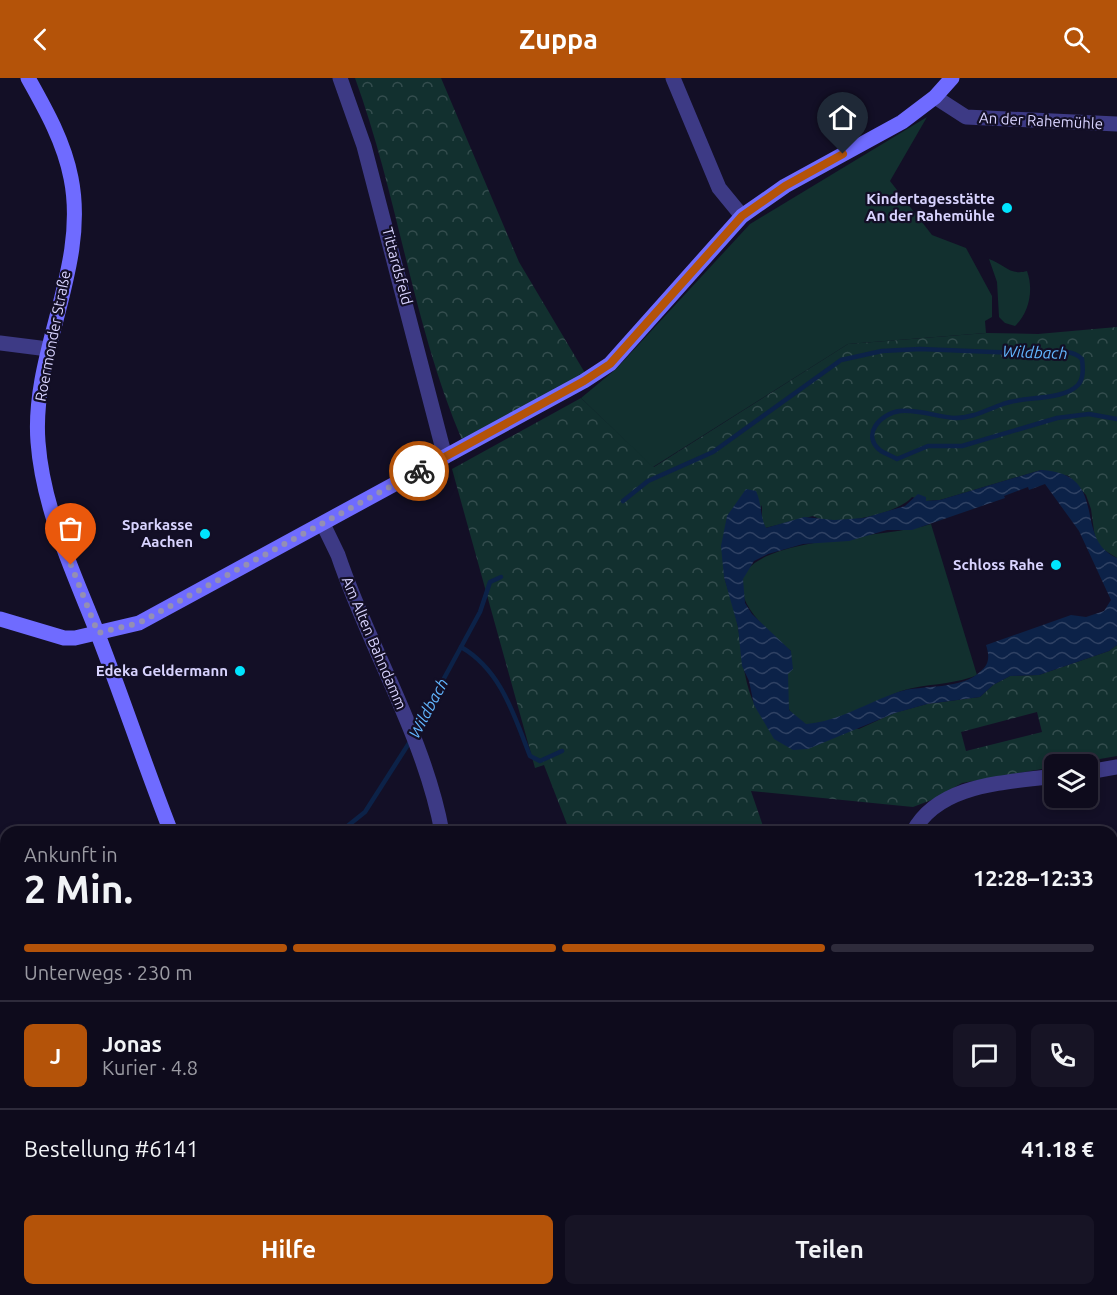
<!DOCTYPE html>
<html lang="de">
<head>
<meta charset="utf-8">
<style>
	:root { --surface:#0e0b1c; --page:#171425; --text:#f1f3f6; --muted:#9b9ba3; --line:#2e2b3b; --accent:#b45309 }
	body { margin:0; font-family:Ubuntu,sans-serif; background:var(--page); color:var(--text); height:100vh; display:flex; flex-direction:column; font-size:22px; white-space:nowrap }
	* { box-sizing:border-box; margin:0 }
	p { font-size:20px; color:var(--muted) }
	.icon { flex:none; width:33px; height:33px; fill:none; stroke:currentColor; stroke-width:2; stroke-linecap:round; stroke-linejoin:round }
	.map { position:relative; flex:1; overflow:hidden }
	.panel { position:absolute; left:0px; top:748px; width:1118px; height:470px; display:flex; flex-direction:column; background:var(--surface); border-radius:18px 18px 0 0; box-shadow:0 3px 9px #0003,0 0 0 2px var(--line) }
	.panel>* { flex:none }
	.fabs { position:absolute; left:1044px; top:676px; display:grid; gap:12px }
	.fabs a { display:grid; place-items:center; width:54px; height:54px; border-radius:9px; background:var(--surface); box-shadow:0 3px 9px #0003,0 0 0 2px var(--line); font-size:30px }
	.pin { position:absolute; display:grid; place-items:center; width:51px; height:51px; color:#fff; margin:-62px -26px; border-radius:50% 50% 50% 0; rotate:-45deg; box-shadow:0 0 6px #0007 }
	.pin .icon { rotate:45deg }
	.courier { position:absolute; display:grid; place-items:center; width:60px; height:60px; margin:-30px; border:4px solid #b45309; border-radius:50%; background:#fff; color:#222; box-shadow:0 2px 8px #0007 }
	.summary em { font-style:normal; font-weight:600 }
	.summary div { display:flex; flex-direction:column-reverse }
	.summary { display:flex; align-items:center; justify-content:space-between; height:102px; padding:0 24px }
	h1 { font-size:39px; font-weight:600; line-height:45px }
	.bar { display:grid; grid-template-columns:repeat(4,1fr); gap:9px 6px; align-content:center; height:72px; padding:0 24px }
	.bar i { height:8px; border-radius:4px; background:var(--line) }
	.bar .on { background:var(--accent) }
	.bar p { grid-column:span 4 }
	.line { display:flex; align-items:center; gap:15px; padding:0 24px; border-top:2px solid var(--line) }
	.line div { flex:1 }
	.round { display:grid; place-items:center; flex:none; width:63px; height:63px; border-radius:9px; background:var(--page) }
	.primary-button { display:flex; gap:12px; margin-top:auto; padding:12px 24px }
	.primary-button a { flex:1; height:69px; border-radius:9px; background:var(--accent); color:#fff; font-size:24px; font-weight:600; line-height:69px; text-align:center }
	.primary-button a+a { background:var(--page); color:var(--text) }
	header { display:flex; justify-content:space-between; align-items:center; height:78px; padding:0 24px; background:var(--accent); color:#fff; font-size:27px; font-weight:600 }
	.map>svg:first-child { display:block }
</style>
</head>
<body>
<header><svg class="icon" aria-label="back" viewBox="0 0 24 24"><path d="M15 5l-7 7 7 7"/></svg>Zuppa<svg class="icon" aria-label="search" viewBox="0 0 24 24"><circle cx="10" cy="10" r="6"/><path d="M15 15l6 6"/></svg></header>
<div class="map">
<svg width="1117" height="1217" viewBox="0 0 1117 1217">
	<defs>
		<pattern id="forest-crowns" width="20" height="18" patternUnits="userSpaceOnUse" patternTransform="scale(1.5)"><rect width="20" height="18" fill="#12302f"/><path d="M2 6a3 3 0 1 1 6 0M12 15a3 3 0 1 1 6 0" fill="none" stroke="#344d4e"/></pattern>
		<pattern id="water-waves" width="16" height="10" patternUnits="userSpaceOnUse" patternTransform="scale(1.5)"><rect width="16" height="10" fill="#0c2248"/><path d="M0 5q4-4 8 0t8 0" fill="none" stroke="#2f4163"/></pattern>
	</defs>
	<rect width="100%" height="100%" fill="#130f26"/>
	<g fill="url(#forest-crowns)" fill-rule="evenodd">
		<path d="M 355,0 L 441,0 L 519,184 L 585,295 L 462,362 C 413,247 398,118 355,0 Z"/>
		<path d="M 1117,249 L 1117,480 L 1101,470 L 1095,460 L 1091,431 L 1086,417 L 1069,398 L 1041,392 L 940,422 L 926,423 L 912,419 C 898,436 834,450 813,438 L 765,450 L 762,444 L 762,427 L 724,499 C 729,515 735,532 738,549 C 742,574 744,614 760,635 L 859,651 L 894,635 L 927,626 L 980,619 L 993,607 L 1010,598 L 1039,597 L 1109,573 L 1117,567 L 1117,678 L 962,705 L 934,721 L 913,729 L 751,713 L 765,754 L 570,754 L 544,687 L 535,690 L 452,391 L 581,320 L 654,389 L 848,266 L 986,255 L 1038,256 ZM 1037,634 L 1042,654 L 966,673 L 961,654 Z"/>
		<path d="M 755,1212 L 940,1212 L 942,1217 L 757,1217 Z"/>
	</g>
	<g fill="#12302f">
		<path d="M 927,39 L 890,103 L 932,157 L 966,170 L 992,218 L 992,239 L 985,243 L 986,255 L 848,266 L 653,389 L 581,320 L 616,291 L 750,146 Z"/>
		<path d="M 989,181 C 1004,186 1010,198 1027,193 C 1034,212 1029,235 1015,248 L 1005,245 L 999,239 L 997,204 Z"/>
		<path d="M 931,446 L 977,597 C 951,608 921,605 896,615 C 871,625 809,664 790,633 C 781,619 789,589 791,573 C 644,454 865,467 931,446 Z"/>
	</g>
	<path fill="url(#water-waves)" fill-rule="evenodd" d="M 1041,392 C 1112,396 1071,460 1117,480 L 1117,567 L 1109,573 L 1039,597 L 1010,598 L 993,607 L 980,619 L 927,626 L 895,635 L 808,671 L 793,672 L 774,661 L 754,627 L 749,603 L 742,588 L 738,549 L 724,499 L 721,468 L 727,438 L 746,411 L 756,413 C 762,426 760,439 766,450 L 804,439 L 834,442 L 864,440 L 905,428 L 918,416 L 926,419 L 926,423 L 940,422 ZM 1045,406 L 1079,453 L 1111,522 L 1104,533 L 1086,539 L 1071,537 L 986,567 C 989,576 990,585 982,592 C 962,613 923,606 898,614 C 866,625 840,643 806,646 L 789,632 L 788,596 L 793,591 L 791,573 L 752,536 L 745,525 L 743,501 L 754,483 L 768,476 L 803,466 L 849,463 L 887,452 L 912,452 L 1005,420 L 1004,418 L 1028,409 L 1029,412 Z"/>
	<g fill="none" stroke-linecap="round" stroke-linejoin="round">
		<g stroke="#0c2248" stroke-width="4.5">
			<path d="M 623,423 L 648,403 L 713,374 L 841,282 L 882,273 L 920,271 L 1045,276 C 1059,274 1071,271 1082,281 C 1083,290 1084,300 1078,307 C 1063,323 1022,318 1003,326 C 986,332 973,340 955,340 C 937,339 918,331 900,333 C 881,335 860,357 881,373 C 886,376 892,378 897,381 L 928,368 L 962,368 L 1057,340 L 1089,336 L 1117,341"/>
			<path d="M 461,569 C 501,592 514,637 530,678 L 540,683 L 562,673"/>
			<path d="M 416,652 L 480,534 L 490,504 L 501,499"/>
			<path d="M 340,754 L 365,734 L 411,662"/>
			<path d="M 0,836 L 6,835"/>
		</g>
		<g stroke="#3d3a85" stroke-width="15">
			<path d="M 340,0 L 364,68 L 445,379"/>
			<path d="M 673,0 L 719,110 L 742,138"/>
			<path d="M 935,19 L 966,39 L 1117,46"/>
			<path d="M 0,265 L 48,271"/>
			<path d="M 323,446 L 338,477 C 369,570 424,657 442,754"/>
			<path d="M 1088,694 L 1117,689"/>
			<path d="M 913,754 C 939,705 1006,705 1054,698"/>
			<path d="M 0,973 L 6,972"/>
			<path d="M 0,1101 L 6,1104"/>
			<path d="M 0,1131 L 6,1128"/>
			<path d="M 80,1217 L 91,1212"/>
			<path d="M 680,1217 L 686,1212"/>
		</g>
		<g stroke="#6f6bff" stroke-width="15">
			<path d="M 28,0 C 46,32 64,64 71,100 C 89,189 31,275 38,364 C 43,431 73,493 97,554 C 123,621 145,688 171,754"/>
			<path d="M 0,541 L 64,560 L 75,560 L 139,545 L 584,303 L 610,286 L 742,138 L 785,108 L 902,44 L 935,19 L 952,0"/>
			<path d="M 522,1212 L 527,1217"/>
		</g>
	</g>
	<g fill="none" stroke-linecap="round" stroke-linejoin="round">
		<path stroke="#948fb3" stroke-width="6" stroke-dasharray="0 10.8" d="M 71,487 L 98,555 L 139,545 L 419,393"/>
		<path stroke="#b45309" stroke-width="8" d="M 419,393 L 584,303 L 610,286 L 742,138 L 785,108 L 843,76"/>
	</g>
	<g fill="#00e5ff" stroke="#130f26" stroke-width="2">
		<circle cx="1007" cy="130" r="6"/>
		<circle cx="205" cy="456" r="6"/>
		<circle cx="1056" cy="487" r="6"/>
		<circle cx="240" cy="593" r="6"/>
	</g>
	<g text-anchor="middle" stroke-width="4.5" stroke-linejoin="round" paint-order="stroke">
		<g font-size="15" fill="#d9d4ff" stroke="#130f26">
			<text transform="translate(1041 43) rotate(3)" y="5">An der Rahemühle</text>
			<text transform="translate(397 188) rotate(75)" y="5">Tittardsfeld</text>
			<text transform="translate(53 258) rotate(-79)" y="5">Roermonder Straße</text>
			<text transform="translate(374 565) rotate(67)" y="5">Am Alten Bahndamm</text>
		</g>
		<g font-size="15" font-weight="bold" fill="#d9d4ff" stroke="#130f26" text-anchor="end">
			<text x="995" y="126">Kindertagesstätte<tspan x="995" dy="17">An der Rahemühle</tspan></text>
			<text x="193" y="452">Sparkasse<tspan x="193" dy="17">Aachen</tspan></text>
			<text x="1044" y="492">Schloss Rahe</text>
			<text x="228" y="598">Edeka Geldermann</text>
		</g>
		<g font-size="16" font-style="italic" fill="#62b6ff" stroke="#130f26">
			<text transform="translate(1035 274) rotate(2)" y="6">Wildbach</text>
			<text transform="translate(428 630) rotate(-62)" y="6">Wildbach</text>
		</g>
	</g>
</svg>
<div class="fabs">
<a><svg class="icon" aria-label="layers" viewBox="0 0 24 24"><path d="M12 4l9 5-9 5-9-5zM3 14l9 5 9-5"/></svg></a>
</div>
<div class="pin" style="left:71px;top:487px;background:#ea580c"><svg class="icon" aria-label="bag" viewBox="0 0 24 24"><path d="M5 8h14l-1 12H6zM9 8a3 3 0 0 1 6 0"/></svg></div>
<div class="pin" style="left:843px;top:76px;background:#1f2937"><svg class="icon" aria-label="home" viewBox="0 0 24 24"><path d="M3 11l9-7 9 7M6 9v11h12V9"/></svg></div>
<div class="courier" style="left:419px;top:393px"><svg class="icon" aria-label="bike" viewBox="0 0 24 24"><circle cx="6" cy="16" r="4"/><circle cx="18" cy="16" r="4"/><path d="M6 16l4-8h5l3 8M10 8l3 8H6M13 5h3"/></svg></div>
<section class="panel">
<div class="summary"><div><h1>2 Min.</h1><p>Ankunft in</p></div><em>12:28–12:33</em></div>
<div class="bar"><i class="on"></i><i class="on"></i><i class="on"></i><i></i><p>Unterwegs · 230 m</p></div>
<div class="line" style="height:108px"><b class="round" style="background:var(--accent);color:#fff">J</b><div><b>Jonas</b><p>Kurier · 4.8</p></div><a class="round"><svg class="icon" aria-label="chat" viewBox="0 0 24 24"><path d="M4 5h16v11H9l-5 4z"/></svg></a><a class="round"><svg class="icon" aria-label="phone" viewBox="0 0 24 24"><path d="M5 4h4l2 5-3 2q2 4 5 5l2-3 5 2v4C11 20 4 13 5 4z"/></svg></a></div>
<div class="line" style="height:78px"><div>Bestellung #6141</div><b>41.18 €</b></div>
<div class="primary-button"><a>Hilfe</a><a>Teilen</a></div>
</section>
</div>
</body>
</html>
